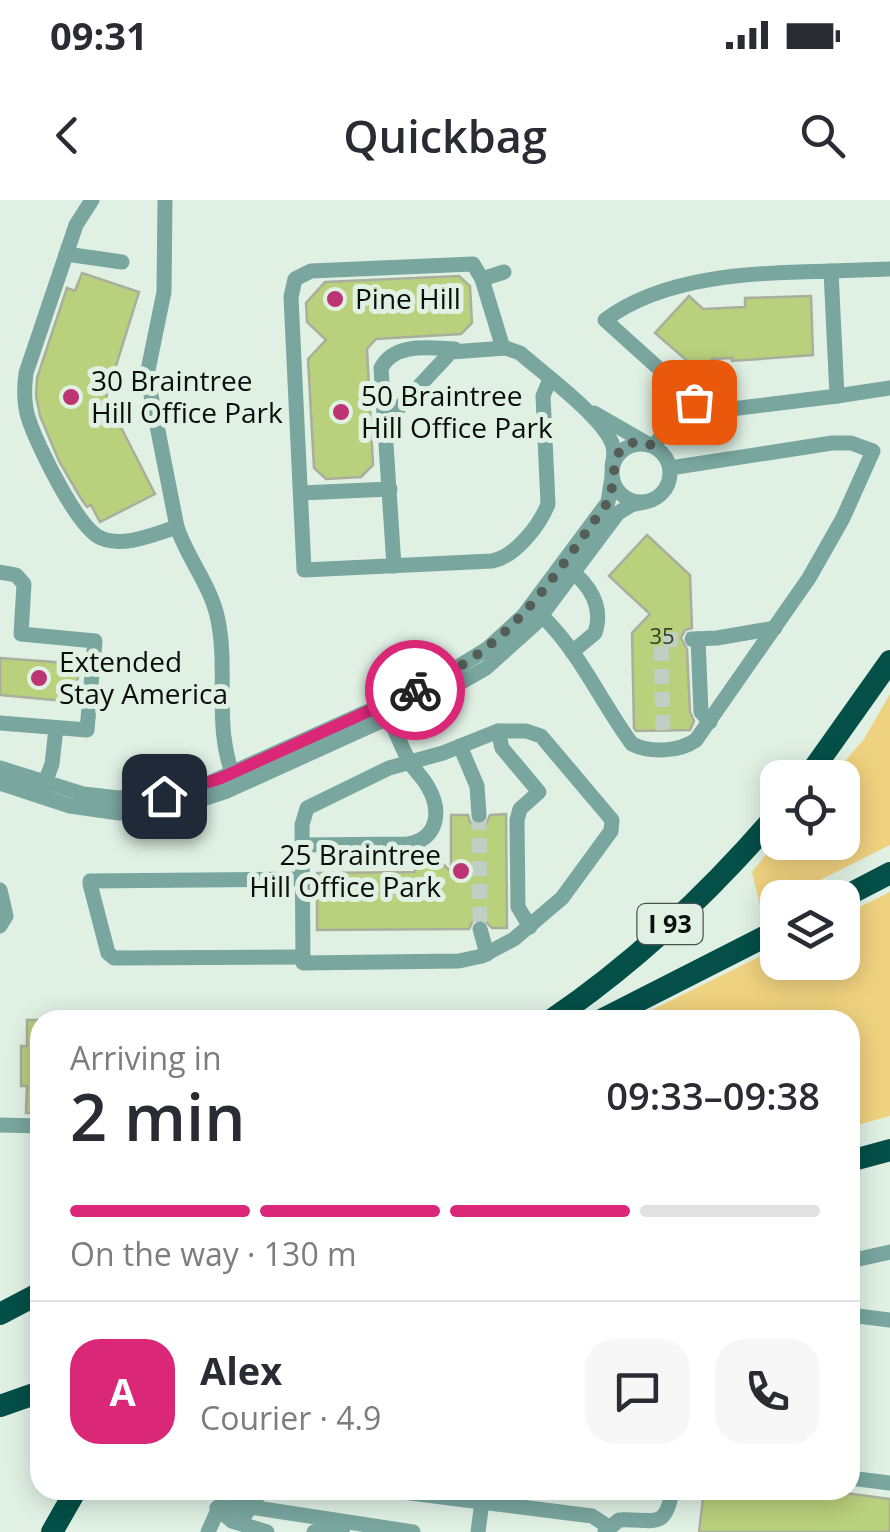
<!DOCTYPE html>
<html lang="en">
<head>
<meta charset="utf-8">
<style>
	:root { --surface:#fff; --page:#f7f7f7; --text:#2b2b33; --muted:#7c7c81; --line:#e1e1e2; --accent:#db2777 }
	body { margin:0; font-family:"Open Sans",sans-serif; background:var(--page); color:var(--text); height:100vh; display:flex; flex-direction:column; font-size:38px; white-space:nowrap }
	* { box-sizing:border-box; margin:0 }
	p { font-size:32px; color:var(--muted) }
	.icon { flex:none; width:55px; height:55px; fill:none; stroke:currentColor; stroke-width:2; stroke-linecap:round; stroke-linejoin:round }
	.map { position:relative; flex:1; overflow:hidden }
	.details { position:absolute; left:30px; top:810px; width:830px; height:490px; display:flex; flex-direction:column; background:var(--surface); border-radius:30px; box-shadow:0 5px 25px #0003 }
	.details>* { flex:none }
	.buttons { position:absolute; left:760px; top:560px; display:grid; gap:20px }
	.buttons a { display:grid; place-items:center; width:100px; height:100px; border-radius:20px; background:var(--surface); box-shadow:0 5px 25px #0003; font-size:50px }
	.pin { position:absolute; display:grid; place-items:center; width:85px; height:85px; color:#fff; margin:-42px; border-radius:20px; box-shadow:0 5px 15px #0006 }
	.courier { position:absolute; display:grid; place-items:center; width:100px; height:100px; margin:-50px; border:8px solid #db2777; border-radius:50%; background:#fff; color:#222; box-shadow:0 2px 12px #0007 }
	.overview em { font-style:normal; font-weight:600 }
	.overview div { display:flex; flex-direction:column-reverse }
	.overview { display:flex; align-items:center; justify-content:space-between; height:170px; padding:0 40px }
	h1 { font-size:65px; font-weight:600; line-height:75px }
	.bar { display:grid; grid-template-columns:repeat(4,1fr); gap:15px 10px; align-content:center; height:120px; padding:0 40px }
	.bar i { height:12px; border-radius:8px; background:var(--line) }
	.bar .selected { background:var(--accent) }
	.bar p { grid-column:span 4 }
	.line { display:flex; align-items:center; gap:25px; padding:0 40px; border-top:2px solid var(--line) }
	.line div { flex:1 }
	.round { display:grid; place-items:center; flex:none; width:105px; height:105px; border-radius:30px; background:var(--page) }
	.status { display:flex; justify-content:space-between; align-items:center; height:70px; padding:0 50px; background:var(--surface); direction:ltr }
	.status svg { height:28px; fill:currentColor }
	header { display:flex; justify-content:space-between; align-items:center; height:130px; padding:0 40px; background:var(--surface); font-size:45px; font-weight:600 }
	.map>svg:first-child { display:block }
</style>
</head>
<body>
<div class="status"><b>09:31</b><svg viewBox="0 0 49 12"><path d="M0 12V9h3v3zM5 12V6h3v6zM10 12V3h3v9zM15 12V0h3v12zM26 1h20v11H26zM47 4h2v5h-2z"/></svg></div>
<header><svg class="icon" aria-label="back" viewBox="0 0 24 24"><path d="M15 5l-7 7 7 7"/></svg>Quickbag<svg class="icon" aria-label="search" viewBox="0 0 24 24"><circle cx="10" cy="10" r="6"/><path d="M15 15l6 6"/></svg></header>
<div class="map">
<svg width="890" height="1332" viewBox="0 0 890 1332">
	<rect width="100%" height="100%" fill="#e0f1e4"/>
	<g fill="#efd27f">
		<path d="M 890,494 L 890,645 L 786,697 L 778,698 L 777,702 L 761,710 L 752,672 L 777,641 L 842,642 L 842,578 L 831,577 L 864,539 Z"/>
		<path d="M 890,692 L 890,916 L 850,927 L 850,820 L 631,820 L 777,748 L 778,762 L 842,762 L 843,715 Z"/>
	</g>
	<g fill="#b9d07d" stroke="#a9ae9d" stroke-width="2.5">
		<path d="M 82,73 L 139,92 L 106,198 L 155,294 L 100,322 L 91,305 L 87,307 L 80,297 L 59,261 L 40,216 L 36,196 L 37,178 L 67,88 L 75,91 Z"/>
		<path d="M 459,76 L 470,86 L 472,123 L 461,134 L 376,139 L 367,149 L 373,265 L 361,277 L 326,279 L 314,268 L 308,159 L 326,140 L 307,122 L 306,103 L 325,82 Z"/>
		<path d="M 689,96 L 703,109 L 745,107 L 745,98 L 811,96 L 813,155 L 732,161 L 732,158 L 712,159 L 700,172 L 655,133 Z"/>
		<path d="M 647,335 L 690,375 L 692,428 L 685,430 L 681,438 L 687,449 L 690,512 L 694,521 L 690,530 L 636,531 L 634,528 L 632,433 L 650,414 L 609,376 Z"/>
		<path d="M 0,458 L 80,464 L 74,502 L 0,495 Z"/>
		<path d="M 506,614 L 507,728 L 492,728 L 482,718 L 473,721 L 469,729 L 317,730 L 317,673 L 415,672 L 415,656 L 435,656 L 451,672 L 451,615 L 468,615 L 470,622 L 479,626 L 486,624 L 490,615 Z"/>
		<path d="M 27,820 L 40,820 L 40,913 L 26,913 L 27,886 L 21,886 L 21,846 L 27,846 Z"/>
		<path d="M 704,1290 L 792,1290 L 819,1293 L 823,1290 L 890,1299 L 890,1332 L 699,1332 Z"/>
	</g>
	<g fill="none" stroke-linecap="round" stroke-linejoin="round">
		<g stroke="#c0cfc3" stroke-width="15" stroke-dasharray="15 8" stroke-linecap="butt">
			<path d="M 663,530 L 661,440 L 692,439"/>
			<path d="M 479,615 L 480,729"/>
		</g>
		<g stroke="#79a69f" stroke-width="15">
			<path d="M 92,0 L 76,25 L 26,173 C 24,188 24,206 29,220 C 37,245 78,329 101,338 C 123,348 154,334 177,327 L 147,175 L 164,92 L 165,0"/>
			<path d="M 66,54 L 122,62"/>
			<path d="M 831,71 L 837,196 L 707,212 L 605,120 C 666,74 758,73 831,71 Z"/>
			<path d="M 831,71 L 890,69"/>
			<path d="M 482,79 L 504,72"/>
			<path d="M 503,148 L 482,79 L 473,64 L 311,71 L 295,79 L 291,97 L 304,370 L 492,361 C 515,357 540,325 548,304 L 543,196 L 550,179"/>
			<path d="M 837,196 L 890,188"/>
			<path d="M 594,213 L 648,244"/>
			<path d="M 387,230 L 393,214 L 451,152 L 506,148 L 520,153 C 544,174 600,215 612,243 C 615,250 614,258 612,266"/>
			<circle cx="641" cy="273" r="29"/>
			<path d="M 654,246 L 665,231 L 694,202"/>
			<path d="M 301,293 L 390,289"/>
			<path d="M 177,327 C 188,360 211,385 218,420 C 229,475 212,529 236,583"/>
			<path d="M 394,366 L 381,168 C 395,142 430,148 455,149"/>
			<path d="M 568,368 C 589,384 604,406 595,433 L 572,452"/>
			<path d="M 0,372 L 16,375 L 24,384 L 21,434 L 95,441 L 87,530 L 0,523"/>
			<path d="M 531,406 C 576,443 598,498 632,544 C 650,553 679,552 696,540 L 809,378 L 843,318 L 873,251 L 851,243 L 832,243 L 670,268"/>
			<path d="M 692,439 L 717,438 L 775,428"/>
			<path d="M 698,439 L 701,512 L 710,522"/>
			<path d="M 498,531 L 526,531 L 541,536 L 612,620 L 611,631 L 562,698 L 514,739 L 482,756 L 459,761 L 303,763 L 302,625 L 307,608 L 389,568 L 443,553 Z"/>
			<path d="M 498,531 L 502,548 L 539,592 L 520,609 L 517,620 L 518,707 L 530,727"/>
			<path d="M 460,546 L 477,586 L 479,615"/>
			<path d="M 0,568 L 83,594 L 119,598 L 163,595 L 209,583 L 435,481 L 487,449 L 524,415 L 608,302 L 612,277"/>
			<path d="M 0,583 L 70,606 L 119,613 L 178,607 L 227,591 L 441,494 L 486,468 L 535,424 L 618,313 L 631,305 L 645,302"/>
			<path d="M 41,593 L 52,564 L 56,528"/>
			<path d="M 302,645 L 408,644 C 438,639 442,611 428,587 C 423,577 414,570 409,561 C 400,544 393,525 385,508"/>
			<path d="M 303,679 L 90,681 L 90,684 L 108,753 L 114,758 L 303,757"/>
			<path d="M 0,690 L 6,716 L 0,726"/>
			<path d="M 480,729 L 487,754"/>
			<path d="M 0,925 L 40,926"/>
			<path d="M 850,1061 L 890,1052"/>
			<path d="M 850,1115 L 890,1120"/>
			<path d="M 850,1278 L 890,1283"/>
			<path d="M 387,1290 L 592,1316 L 609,1327"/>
			<path d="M 217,1308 L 250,1307 L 413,1332"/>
			<path d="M 217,1308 L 232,1321 L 267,1332"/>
			<path d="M 245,1315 L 262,1290"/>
			<path d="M 208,1332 L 227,1290"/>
			<path d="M 314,1332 L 343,1328"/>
			<path d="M 478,1332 L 482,1302"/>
			<path d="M 605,1332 L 619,1320 C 652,1318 666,1332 672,1290"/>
		</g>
		<g stroke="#044f48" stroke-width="22">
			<path d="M 807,578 L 890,461"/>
			<path d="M 842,698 L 890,673"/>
			<path d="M 551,820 C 635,763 711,691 778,613"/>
			<path d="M 601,820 L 778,730"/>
			<path d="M 850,961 L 890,950"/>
			<path d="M 0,1114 L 40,1093"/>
			<path d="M 0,1206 L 40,1192"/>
			<path d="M 52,1332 L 76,1290"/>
		</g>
	</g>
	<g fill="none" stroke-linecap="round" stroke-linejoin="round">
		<path stroke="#545e56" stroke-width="10" stroke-dasharray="0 18" d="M 415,490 C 514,446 547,385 608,302 C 619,279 604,229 654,246 L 665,230 L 694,202"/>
		<path stroke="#db2777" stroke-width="12" d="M 164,596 L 221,578 L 415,490"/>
	</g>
	<g fill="#bc3472" stroke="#e0f1e4" stroke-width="4">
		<circle cx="335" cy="99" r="10"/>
		<circle cx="71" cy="197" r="10"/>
		<circle cx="341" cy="212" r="10"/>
		<circle cx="39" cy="478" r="10"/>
		<circle cx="461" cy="671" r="10"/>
	</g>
	<g text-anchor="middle" stroke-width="10" stroke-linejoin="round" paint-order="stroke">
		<g font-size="22" fill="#353f27">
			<text x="662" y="444">35</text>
		</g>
		<rect fill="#e0f1e4" stroke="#4a534b" stroke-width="2.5" x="637.5" y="704" width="65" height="40" rx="8"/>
		<g font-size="25" font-weight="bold" fill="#090f0a">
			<text x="670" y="733">I 93</text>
		</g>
		<g font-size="28" fill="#090f0a" stroke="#e0f1e4" text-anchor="start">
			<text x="355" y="109">Pine Hill</text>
			<text x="91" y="191">30 Braintree<tspan x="91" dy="32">Hill Office Park</tspan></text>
			<text x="361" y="206">50 Braintree<tspan x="361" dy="32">Hill Office Park</tspan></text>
			<text x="59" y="472">Extended<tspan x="59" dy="32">Stay America</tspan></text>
			<text x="441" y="665" text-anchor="end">25 Braintree<tspan x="441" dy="32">Hill Office Park</tspan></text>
		</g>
	</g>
</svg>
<div class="buttons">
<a><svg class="icon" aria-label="locate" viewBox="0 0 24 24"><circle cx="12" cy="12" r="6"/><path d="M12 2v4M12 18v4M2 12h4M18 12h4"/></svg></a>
<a><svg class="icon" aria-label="layers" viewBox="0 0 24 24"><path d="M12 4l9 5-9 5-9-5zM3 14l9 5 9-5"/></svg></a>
</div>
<div class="pin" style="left:694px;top:202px;background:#ea580c"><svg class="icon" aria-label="bag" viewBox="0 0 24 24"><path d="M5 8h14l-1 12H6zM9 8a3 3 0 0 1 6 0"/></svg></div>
<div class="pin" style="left:164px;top:596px;background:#1f2937"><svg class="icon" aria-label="home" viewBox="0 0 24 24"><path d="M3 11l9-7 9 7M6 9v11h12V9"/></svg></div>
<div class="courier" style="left:415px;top:490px"><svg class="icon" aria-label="bike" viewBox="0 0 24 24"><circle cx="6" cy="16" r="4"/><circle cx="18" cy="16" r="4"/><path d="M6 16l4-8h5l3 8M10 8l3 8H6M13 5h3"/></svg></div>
<section class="details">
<div class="overview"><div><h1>2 min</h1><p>Arriving in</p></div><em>09:33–09:38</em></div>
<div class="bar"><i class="selected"></i><i class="selected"></i><i class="selected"></i><i></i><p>On the way · 130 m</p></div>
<div class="line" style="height:180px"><b class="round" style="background:var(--accent);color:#fff">A</b><div><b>Alex</b><p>Courier · 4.9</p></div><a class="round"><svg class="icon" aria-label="chat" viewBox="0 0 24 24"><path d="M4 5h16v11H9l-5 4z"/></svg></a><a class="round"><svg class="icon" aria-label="phone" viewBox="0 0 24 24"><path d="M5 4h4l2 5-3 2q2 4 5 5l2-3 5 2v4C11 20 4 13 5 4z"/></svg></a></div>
</section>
</div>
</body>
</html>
